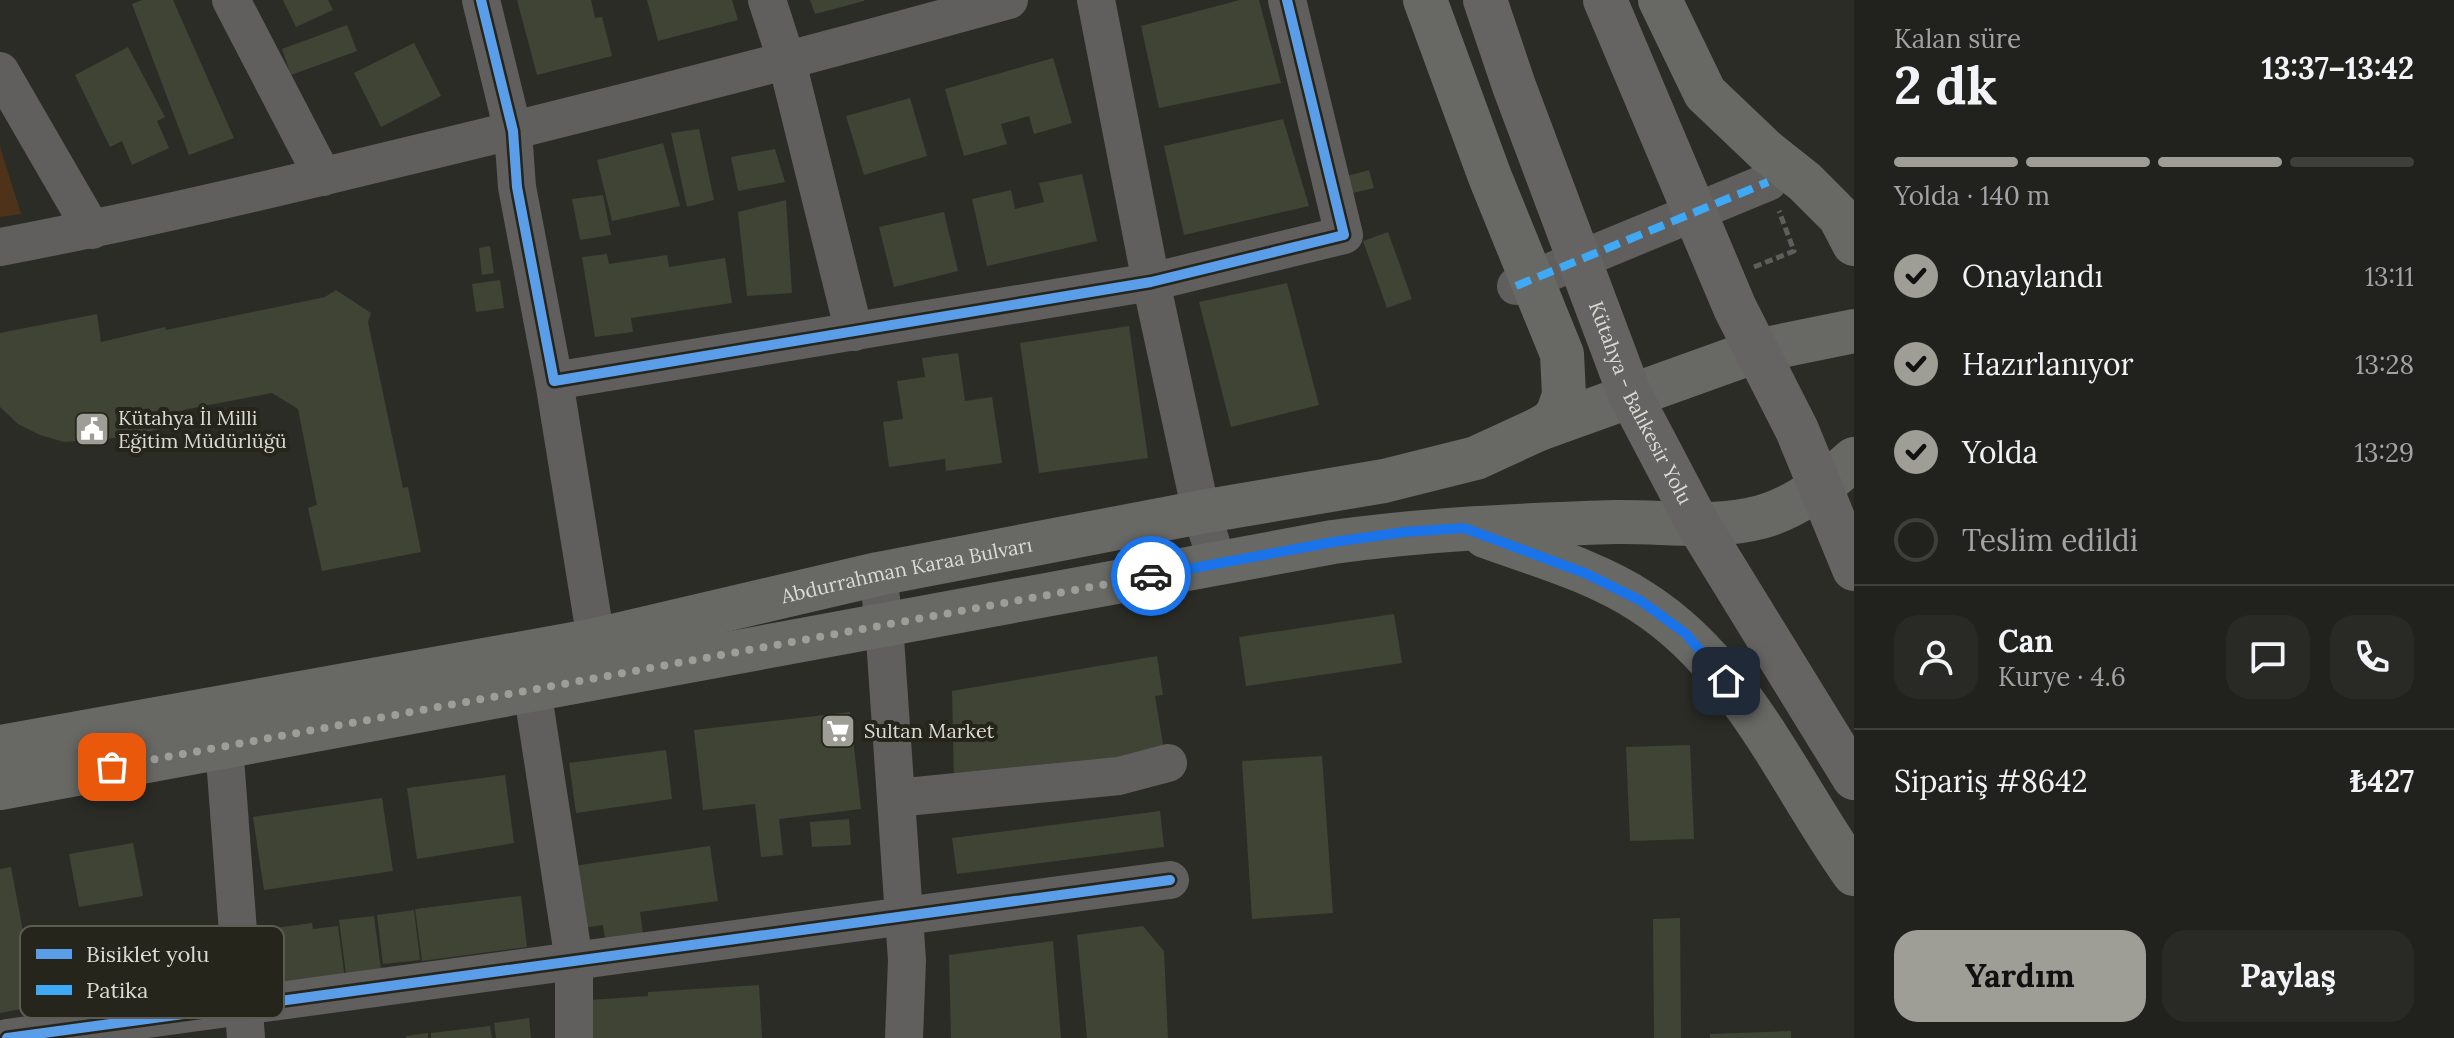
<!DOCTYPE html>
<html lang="tr">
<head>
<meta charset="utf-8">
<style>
	:root { --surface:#21211d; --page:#292926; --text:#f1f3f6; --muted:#a2a3a4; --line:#3e3e3b; --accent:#9e9e97 }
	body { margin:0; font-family:Lora,serif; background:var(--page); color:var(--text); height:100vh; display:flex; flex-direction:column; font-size:30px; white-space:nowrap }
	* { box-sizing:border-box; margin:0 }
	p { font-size:26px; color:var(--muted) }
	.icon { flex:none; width:44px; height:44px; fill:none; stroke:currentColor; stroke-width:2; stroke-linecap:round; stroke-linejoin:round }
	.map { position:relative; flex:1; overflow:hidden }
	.drawer { display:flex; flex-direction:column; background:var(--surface); width:600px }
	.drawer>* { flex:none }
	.pin { position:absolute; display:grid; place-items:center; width:68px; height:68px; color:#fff; margin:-34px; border-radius:16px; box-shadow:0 4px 12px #0006 }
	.courier { position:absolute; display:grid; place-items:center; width:80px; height:80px; margin:-40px; border:6px solid #1a73e8; border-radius:50%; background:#fff; color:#222; box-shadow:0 2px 10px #0007 }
	.summary em { font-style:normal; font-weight:700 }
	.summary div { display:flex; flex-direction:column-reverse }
	.summary { display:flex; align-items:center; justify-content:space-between; height:136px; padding:0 40px }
	h1 { font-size:52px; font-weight:700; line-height:60px }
	.bar { display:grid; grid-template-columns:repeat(4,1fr); gap:12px 8px; align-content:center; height:96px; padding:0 40px }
	.bar i { height:10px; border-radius:6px; background:var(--line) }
	.bar .active { background:var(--accent) }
	.bar p { grid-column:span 4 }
	.line { display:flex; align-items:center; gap:20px; padding:0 40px; border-top:2px solid var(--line) }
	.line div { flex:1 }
	.round { display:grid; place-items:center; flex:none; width:84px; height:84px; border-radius:24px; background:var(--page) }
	ol { padding:0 40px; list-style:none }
	li { display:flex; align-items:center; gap:24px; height:88px }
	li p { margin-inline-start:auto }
	li .icon { padding:8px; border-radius:50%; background:var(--accent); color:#111; stroke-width:4 }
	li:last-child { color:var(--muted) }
	li i { width:44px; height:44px; border:4px solid var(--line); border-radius:50% }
	.cta { display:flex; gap:16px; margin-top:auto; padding:16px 40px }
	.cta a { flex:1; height:92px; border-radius:24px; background:var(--accent); color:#111; font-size:32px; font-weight:700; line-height:92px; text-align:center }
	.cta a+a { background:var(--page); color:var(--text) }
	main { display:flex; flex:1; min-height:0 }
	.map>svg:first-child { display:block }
</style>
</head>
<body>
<main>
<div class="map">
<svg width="1854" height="1038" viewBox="0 0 1854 1038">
	<rect width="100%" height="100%" fill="#2c2c27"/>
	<path fill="#4f321a" d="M 0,147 L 21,214 L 0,217 Z"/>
	<g fill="#3f4435">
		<path d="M 142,0 L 173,0 L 234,138 L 189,155 L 132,4 Z"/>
		<path d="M 283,0 L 328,0 L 333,10 L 296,27 Z"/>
		<path d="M 517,0 L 591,0 L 595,18 L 602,17 L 612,56 L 537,75 Z"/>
		<path d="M 647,0 L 732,0 L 738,20 L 658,41 Z"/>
		<path d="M 810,0 L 864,0 L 864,1 L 815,14 Z"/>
		<path d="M 1240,0 L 1259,0 L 1281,83 L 1159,108 L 1141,26 Z"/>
		<path d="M 347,25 L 357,51 L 291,75 L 282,49 Z"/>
		<path d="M 414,43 L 441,96 L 381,127 L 354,73 Z"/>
		<path d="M 128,47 L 165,117 L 157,121 L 169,148 L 132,165 L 122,141 L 110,147 L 75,75 Z"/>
		<path d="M 1053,58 L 1072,123 L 1034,134 L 1029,116 L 1001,124 L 1007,144 L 964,156 L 945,89 Z"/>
		<path d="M 910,98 L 927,156 L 864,175 L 846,116 Z"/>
		<path d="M 1283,119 L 1309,206 L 1184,235 L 1164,146 Z"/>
		<path d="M 699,129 L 714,200 L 687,207 L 671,133 Z"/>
		<path d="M 663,143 L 680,206 L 612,221 L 597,160 Z"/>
		<path d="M 775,149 L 785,182 L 738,191 L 731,157 Z"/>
		<path d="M 1369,170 L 1374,188 L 1348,194 L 1344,177 Z"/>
		<path d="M 1082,174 L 1097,241 L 987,266 L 972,199 L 1011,190 L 1015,209 L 1044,202 L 1039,183 Z"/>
		<path d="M 603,195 L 611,235 L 580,240 L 572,199 Z"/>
		<path d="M 786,200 L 792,293 L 747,296 L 738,212 Z"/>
		<path d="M 944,212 L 958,271 L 894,287 L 879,227 Z"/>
		<path d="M 1388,232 L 1412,299 L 1387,308 L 1363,241 Z"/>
		<path d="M 490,246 L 494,273 L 482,275 L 479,248 Z"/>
		<path d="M 607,254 L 609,264 L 667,255 L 669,267 L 725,258 L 732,303 L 631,318 L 633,332 L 595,337 L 582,257 Z"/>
		<path d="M 500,280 L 504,308 L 476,312 L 472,284 Z"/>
		<path d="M 1287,283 L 1319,405 L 1231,427 L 1199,302 Z"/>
		<path d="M 336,290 L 371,313 L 368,322 L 403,488 L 408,487 L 421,552 L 322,571 L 308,508 L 317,505 L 298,409 L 272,393 L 183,410 L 185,424 L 115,438 L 64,442 L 40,435 L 18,424 L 0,407 L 0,333 L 97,314 L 101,342 L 165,327 L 166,330 L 325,297 Z"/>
		<path d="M 1129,326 L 1148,458 L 1039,473 L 1020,343 Z"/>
		<path d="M 958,353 L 965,401 L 992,397 L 1002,463 L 946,471 L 945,459 L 889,467 L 883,422 L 903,419 L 897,381 L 925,377 L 922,358 Z"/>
		<path d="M 1394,614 L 1402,663 L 1246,686 L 1239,637 Z"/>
		<path d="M 1157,656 L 1163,695 L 1155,696 L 1165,756 L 954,781 L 952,691 Z"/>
		<path d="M 850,712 L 861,809 L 779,819 L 783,855 L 761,857 L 755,804 L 703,810 L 694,730 Z"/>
		<path d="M 1690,745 L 1694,839 L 1630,841 L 1626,747 Z"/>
		<path d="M 666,750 L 672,799 L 576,813 L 569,763 Z"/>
		<path d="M 1322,756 L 1333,913 L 1252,919 L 1242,761 Z"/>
		<path d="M 505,775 L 514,843 L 417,859 L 407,788 Z"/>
		<path d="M 382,798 L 393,871 L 264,890 L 253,817 Z"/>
		<path d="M 1160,811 L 1164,847 L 957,874 L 952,838 Z"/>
		<path d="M 849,819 L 851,845 L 812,847 L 810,822 Z"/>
		<path d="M 133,843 L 143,896 L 79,907 L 69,854 Z"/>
		<path d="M 710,846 L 718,901 L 640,912 L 643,934 L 605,939 L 603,925 L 582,928 L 573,866 Z"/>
		<path d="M 11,867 L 37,1006 L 0,1013 L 0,869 Z"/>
		<path d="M 521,896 L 527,947 L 422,961 L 415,909 Z"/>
		<path d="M 414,910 L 420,960 L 383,964 L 377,915 Z"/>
		<path d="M 374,916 L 381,970 L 346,974 L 339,920 Z"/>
		<path d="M 1680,918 L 1681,1038 L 1654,1038 L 1653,919 Z"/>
		<path d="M 312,923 L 313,929 L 338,926 L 345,979 L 267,989 L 259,930 Z"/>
		<path d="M 1143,926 L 1164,951 L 1168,1038 L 1087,1038 L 1077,935 Z"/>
		<path d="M 1053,941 L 1061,1038 L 951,1038 L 949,955 Z"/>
		<path d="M 759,985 L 762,1038 L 592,1038 L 590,1000 L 648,996 L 648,992 Z"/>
		<path d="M 529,1018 L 531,1038 L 496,1038 L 494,1023 Z"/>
		<path d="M 490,1026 L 492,1038 L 431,1038 L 431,1033 Z"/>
		<path d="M 1791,1031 L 1791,1038 L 1710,1038 L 1710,1034 Z"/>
		<path d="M 428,1033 L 428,1038 L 406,1038 L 406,1036 Z"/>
	</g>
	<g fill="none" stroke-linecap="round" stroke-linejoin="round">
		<path stroke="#5f5e5c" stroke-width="5" stroke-dasharray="8 4" stroke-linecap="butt" d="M 1754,267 L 1794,251 L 1779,211"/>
		<g stroke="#605f5d" stroke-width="38">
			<path d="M 231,0 L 323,177"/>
			<path d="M 481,0 L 513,131 L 517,187 L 554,381 L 1151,282 L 1344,235 L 1287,0"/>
			<path d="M 767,0 L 787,62 L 854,332"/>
			<path d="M 1096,0 L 1151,282 L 1201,512 L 1218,564"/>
			<path d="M 0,71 L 92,230"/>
			<path d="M 0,247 C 133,222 264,191 395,159 C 600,110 805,57 1009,0"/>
			<path d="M 1516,286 L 1768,182"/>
			<path d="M 554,381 L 596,640"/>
			<path d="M 878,574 L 884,624 L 907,960 L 904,1038"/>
			<path d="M 532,689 L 574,961 L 574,1038"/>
			<path d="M 224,745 L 246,1038"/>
			<path d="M 896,798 L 1119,776 L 1168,763"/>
			<path d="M 7,1038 L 1170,880"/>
		</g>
		<g stroke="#686865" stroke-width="44">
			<path d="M 1660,0 L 1705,93 L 1766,151 L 1805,182 L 1840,217 L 1854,244"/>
			<path d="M 1539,429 L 1756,351 L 1854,331"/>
			<path d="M 1485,536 C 1537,555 1595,571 1642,602 C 1742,666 1788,781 1854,874"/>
			<path id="s1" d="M 0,747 L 596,640 L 878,574 L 1201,512 L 1384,481 L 1476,458 L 1539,429 L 1551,422 L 1558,413 L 1564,395 L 1562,354 L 1490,177 L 1425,0"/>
			<path d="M 0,788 L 1333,542 C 1427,529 1520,525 1615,522 C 1664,521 1712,530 1761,517 C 1797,507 1827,483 1854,459"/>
		</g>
		<g stroke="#666462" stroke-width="44">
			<path id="s2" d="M 1485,0 L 1514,86 L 1630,395 L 1699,526 L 1854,778"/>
			<path d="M 1605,0 L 1735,308 L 1797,430 L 1854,569"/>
		</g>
		<path stroke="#3fa9f5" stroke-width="8" stroke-dasharray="16 8" stroke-linecap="butt" d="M 1516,286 L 1768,182"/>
		<g stroke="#25251b" stroke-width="15">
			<g id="cycleway">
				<path d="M 481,0 L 513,131 L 517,187 L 554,381 L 1151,282 L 1344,235 L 1287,0"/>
				<path d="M 7,1038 L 1170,880"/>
			</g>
		</g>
		<use href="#cycleway" stroke="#5a9eea" stroke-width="10"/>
	</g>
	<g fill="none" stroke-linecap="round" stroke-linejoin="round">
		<path stroke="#9e9e97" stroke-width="8" stroke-dasharray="0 14.4" d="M 112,767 L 1151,576"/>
		<path stroke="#1a73e8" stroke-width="10" d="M 1151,576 L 1333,542 L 1405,532 L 1464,528 L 1587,574 L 1641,601 L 1686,634 L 1726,681"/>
	</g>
	<defs>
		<g id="civic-square" transform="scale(1.8)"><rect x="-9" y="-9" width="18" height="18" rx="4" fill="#9e9e97" stroke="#25251b"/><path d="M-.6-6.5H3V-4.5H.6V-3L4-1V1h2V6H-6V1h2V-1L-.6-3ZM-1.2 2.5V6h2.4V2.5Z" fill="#fff"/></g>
		<g id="supermarket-square" transform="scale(1.8)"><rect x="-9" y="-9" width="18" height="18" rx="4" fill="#9e9e97" stroke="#25251b"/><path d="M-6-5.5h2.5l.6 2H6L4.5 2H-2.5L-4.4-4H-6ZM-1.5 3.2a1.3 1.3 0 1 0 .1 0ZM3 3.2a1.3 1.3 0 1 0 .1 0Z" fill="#fff"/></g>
	</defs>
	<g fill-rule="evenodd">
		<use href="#civic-square" x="92" y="429"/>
		<use href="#supermarket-square" x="838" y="731"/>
	</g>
	<g text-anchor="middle" stroke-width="8" stroke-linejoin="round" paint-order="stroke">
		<g font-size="20" fill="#dbdbd4" stroke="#25251b">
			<text dy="7" stroke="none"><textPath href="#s2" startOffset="432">Kütahya - Balıkesir Yolu</textPath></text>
			<text dy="7" stroke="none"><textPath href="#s1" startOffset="924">Abdurrahman Karaa Bulvarı</textPath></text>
		</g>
		<g font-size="20" fill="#dbdbd4" stroke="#25251b" text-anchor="start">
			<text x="118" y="425">Kütahya İl Milli<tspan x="118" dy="23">Eğitim Müdürlüğü</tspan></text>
			<text x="864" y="738">Sultan Market</text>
		</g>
	</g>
	<rect x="20" y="926" width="264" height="92" rx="12" fill="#25251b" stroke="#5c5c52" stroke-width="2"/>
	<rect x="36" y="949" width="36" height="10" fill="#5a9eea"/>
	<rect x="36" y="985" width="36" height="10" fill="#3fa9f5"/>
	<g font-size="22" fill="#dbdbd4">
		<text x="86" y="962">Bisiklet yolu</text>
		<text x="86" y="998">Patika</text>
	</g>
</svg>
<div class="pin" style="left:112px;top:767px;background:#ea580c"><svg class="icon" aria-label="bag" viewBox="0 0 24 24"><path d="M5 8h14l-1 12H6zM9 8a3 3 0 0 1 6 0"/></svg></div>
<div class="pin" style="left:1726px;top:681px;background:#1f2937"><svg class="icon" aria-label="home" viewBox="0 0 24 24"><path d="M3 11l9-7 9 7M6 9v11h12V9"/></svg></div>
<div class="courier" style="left:1151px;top:576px"><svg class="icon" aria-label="car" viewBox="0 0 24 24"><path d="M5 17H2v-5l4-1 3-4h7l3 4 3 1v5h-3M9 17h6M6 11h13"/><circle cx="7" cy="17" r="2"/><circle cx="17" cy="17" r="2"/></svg></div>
</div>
<section class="drawer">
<div class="summary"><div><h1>2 dk</h1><p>Kalan süre</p></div><em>13:37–13:42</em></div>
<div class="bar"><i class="active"></i><i class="active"></i><i class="active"></i><i></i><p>Yolda · 140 m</p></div>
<ol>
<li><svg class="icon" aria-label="check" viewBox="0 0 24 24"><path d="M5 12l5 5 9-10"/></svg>Onaylandı<p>13:11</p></li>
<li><svg class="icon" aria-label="check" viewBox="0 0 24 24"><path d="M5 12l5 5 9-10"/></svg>Hazırlanıyor<p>13:28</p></li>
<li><svg class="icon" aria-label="check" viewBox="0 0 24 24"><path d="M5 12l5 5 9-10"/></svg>Yolda<p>13:29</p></li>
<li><i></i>Teslim edildi</li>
</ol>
<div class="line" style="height:144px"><a class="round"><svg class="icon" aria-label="person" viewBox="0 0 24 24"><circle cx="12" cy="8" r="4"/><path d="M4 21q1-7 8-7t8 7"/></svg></a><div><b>Can</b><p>Kurye · 4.6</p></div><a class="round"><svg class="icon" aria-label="chat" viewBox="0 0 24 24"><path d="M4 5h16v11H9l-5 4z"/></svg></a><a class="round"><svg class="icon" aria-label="phone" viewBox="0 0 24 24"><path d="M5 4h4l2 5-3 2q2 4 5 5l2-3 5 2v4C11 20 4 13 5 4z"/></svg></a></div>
<div class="line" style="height:104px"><div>Sipariş #8642</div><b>₺427</b></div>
<div class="cta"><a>Yardım</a><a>Paylaş</a></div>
</section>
</main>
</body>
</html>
